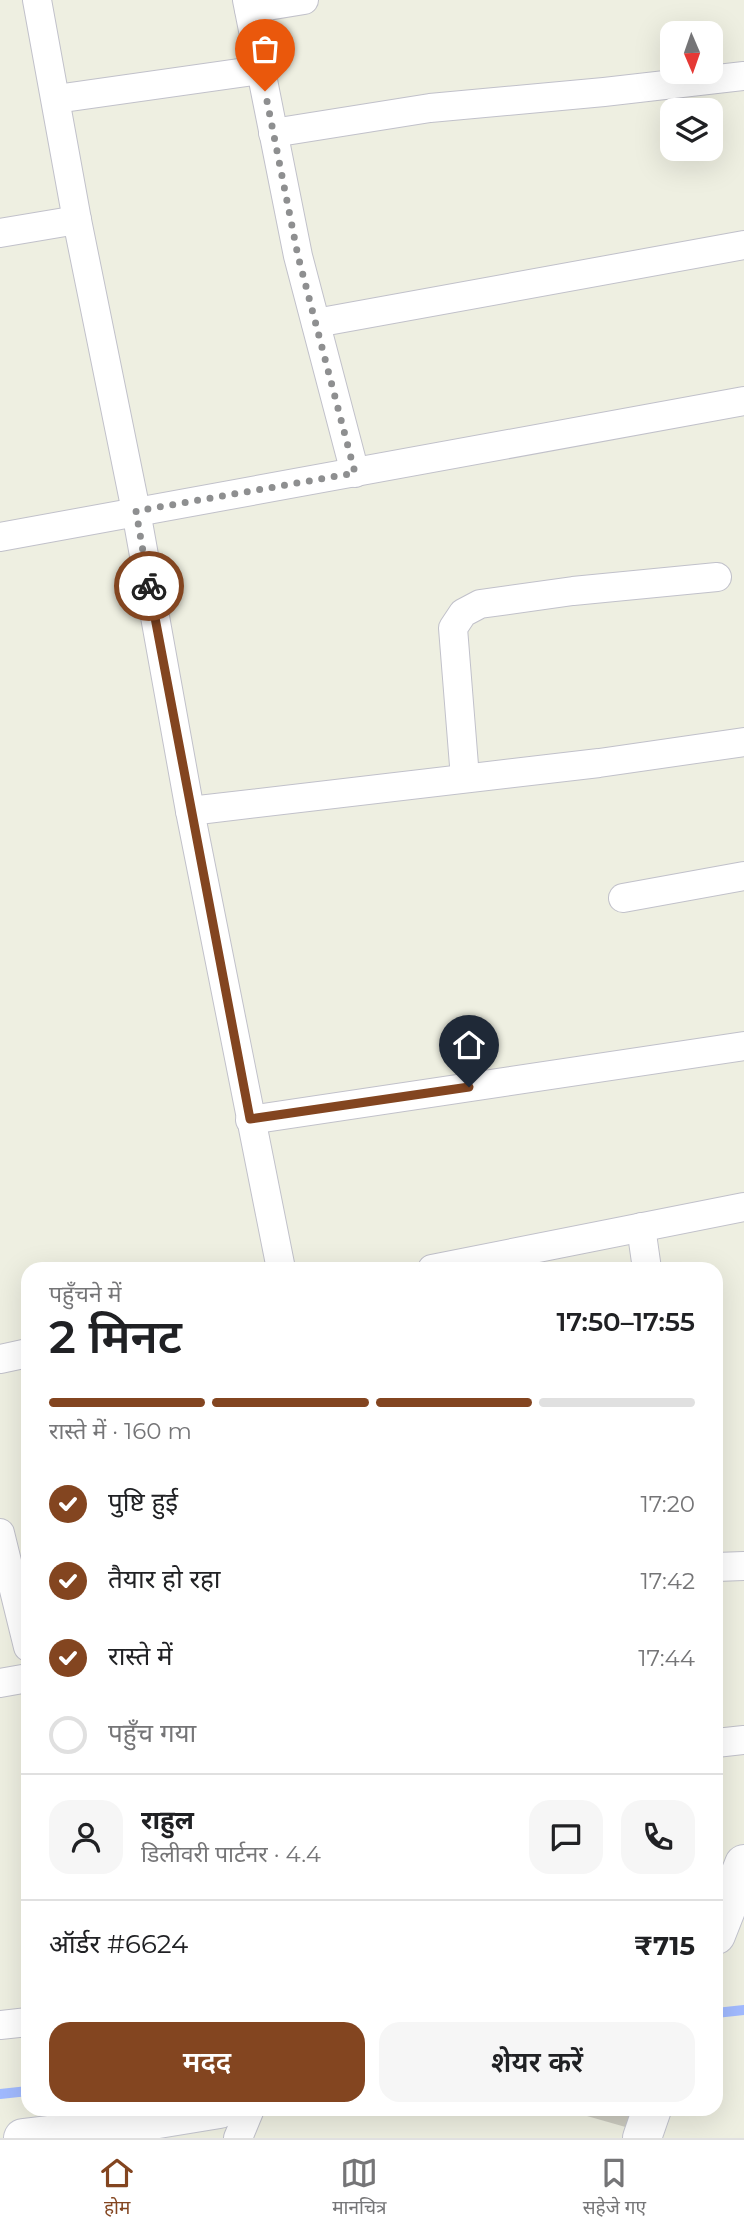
<!DOCTYPE html>
<html lang="hi">
<head>
<meta charset="utf-8">
<style>
	:root { --surface:#fff; --page:#f6f6f6; --text:#202124; --muted:#757577; --line:#e0e0e0; --accent:#834520 }
	body { margin:0; font-family:Montserrat,"Noto Sans Devanagari",sans-serif; background:var(--page); color:var(--text); height:100vh; display:flex; flex-direction:column; font-size:26px; white-space:nowrap }
	* { box-sizing:border-box; margin:0 }
	p { font-size:23px; color:var(--muted) }
	.icon { flex:none; width:38px; height:38px; fill:none; stroke:currentColor; stroke-width:2; stroke-linecap:round; stroke-linejoin:round }
	.map { position:relative; flex:1; overflow:hidden }
	.drawer { position:absolute; left:21px; top:1262px; width:702px; height:854px; display:flex; flex-direction:column; background:var(--surface); border-radius:21px; box-shadow:0 7px 28px #0002 }
	.drawer>* { flex:none }
	.needle { width:46px; rotate:178deg }
	.tools { position:absolute; left:660px; top:21px; display:grid; gap:14px }
	.tools a { display:grid; place-items:center; width:63px; height:63px; border-radius:14px; background:var(--surface); box-shadow:0 7px 28px #0002; font-size:35px }
	.pin { position:absolute; display:grid; place-items:center; width:60px; height:60px; color:#fff; margin:-72px -30px; border-radius:50% 50% 50% 0; rotate:-45deg; box-shadow:0 0 7px #0007 }
	.pin .icon { rotate:45deg }
	.courier { position:absolute; display:grid; place-items:center; width:70px; height:70px; margin:-35px; border:5px solid #834520; border-radius:50%; background:#fff; color:#222; box-shadow:0 2px 9px #0007 }
	.headline em { font-style:normal; font-weight:600 }
	.headline div { display:flex; flex-direction:column-reverse }
	.headline { display:flex; align-items:center; justify-content:space-between; height:119px; padding:0 28px }
	h1 { font-size:46px; font-weight:600; line-height:52px }
	.bar { display:grid; grid-template-columns:repeat(4,1fr); gap:10px 7px; align-content:center; height:84px; padding:0 28px }
	.bar i { height:9px; border-radius:5px; background:var(--line) }
	.bar .current { background:var(--accent) }
	.bar p { grid-column:span 4 }
	.line { display:flex; align-items:center; gap:18px; padding:0 28px; border-top:2px solid var(--line) }
	.line div { flex:1 }
	.round { display:grid; place-items:center; flex:none; width:74px; height:74px; border-radius:21px; background:var(--page) }
	ol { padding:0 28px; list-style:none }
	li { display:flex; align-items:center; gap:21px; height:77px }
	li p { margin-inline-start:auto }
	li .icon { padding:7px; border-radius:50%; background:var(--accent); color:#fff; stroke-width:4 }
	li:last-child { color:var(--muted) }
	li i { width:38px; height:38px; border:4px solid var(--line); border-radius:50% }
	.action { display:flex; gap:14px; margin-top:auto; padding:14px 28px }
	.action a { flex:1; height:80px; border-radius:21px; background:var(--accent); color:#fff; font-size:28px; font-weight:600; line-height:80px; text-align:center }
	.action a+a { background:var(--page); color:var(--text) }
	.dock { display:flex; justify-content:space-around; align-items:center; height:98px; border-top:2px solid var(--line); background:var(--surface); font-size:19px; color:var(--muted) }
	.dock a { display:grid; justify-items:center; gap:4px }
	.dock .current { color:var(--accent) }
	.map>svg:first-child { display:block }
</style>
</head>
<body>
<div class="map">
<svg width="744" height="2138" viewBox="0 0 744 2138">
	<rect width="100%" height="100%" fill="#eeefe1"/>
	<g fill="none" stroke-linecap="round" stroke-linejoin="round">
		<g stroke="#a1baff" stroke-width="10">
			<path d="M 716,2013 L 744,2010"/>
			<path d="M 0,2094 L 28,2091"/>
		</g>
	</g>
	<path fill="#cccbc0" d="M 589,2109 L 635,2109 L 629,2128 L 587,2116 Z"/>
	<g fill="none" stroke-linecap="round" stroke-linejoin="round">
		<g stroke="#c1c1ca" stroke-width="30">
			<g id="street">
				<path d="M 37,0 L 77,220 L 136,511 L 190,811 L 281,1269"/>
				<path d="M 247,0 L 298,256 L 355,473"/>
				<path d="M 249,9 L 304,0"/>
				<path d="M 56,99 L 261,70"/>
				<path d="M 273,133 L 430,108 L 604,92 L 744,76"/>
				<path d="M 0,233 L 77,220"/>
				<path d="M 316,323 L 744,245"/>
				<path d="M 0,537 L 744,401"/>
				<path d="M 465,778 L 453,628 L 463,613 L 480,604 L 573,591 L 717,577"/>
				<path d="M 190,811 L 599,763 L 744,742"/>
				<path d="M 623,898 L 744,876"/>
				<path d="M 250,1120 L 744,1046"/>
				<path d="M 641,1227 L 647,1269"/>
				<path d="M 432,1269 L 744,1207"/>
				<path d="M 0,1359 L 28,1353"/>
				<path d="M 0,1533 L 28,1647"/>
				<path d="M 716,1567 L 744,1566"/>
				<path d="M 0,1683 L 28,1678"/>
				<path d="M 716,1743 L 744,1740"/>
				<path d="M 0,2025 L 28,2022"/>
				<path d="M 238,2138 L 250,2109"/>
			</g>
		</g>
		<g stroke="#c3c4ce" stroke-width="40">
			<g id="secondary">
				<path d="M 716,1935 L 744,1864"/>
				<path d="M 23,2138 L 97,2129 L 219,2109"/>
				<path d="M 642,2138 L 652,2109"/>
			</g>
		</g>
		<use href="#street" stroke="#fff" stroke-width="28"/>
		<use href="#secondary" stroke="#fff" stroke-width="38"/>
	</g>
	<g fill="none" stroke-linecap="round" stroke-linejoin="round">
		<path stroke="#8e8f90" stroke-width="7" stroke-dasharray="0 12.6" d="M 149,586 L 136,511 L 355,473 L 298,256 L 265,91"/>
		<path stroke="#834520" stroke-width="9" d="M 149,586 L 250,1119 L 469,1087"/>
	</g>
</svg>
<div class="tools">
<a><svg class="needle" viewBox="-14 -14 28 28"><path d="M0-13l5 13h-10z" fill="#e53935"/><path d="M0 13l5-13h-10z" fill="#757577"/></svg></a>
<a><svg class="icon" aria-label="layers" viewBox="0 0 24 24"><path d="M12 4l9 5-9 5-9-5zM3 14l9 5 9-5"/></svg></a>
</div>
<div class="pin" style="left:265px;top:91px;background:#ea580c"><svg class="icon" aria-label="bag" viewBox="0 0 24 24"><path d="M5 8h14l-1 12H6zM9 8a3 3 0 0 1 6 0"/></svg></div>
<div class="pin" style="left:469px;top:1087px;background:#1f2937"><svg class="icon" aria-label="home" viewBox="0 0 24 24"><path d="M3 11l9-7 9 7M6 9v11h12V9"/></svg></div>
<div class="courier" style="left:149px;top:586px"><svg class="icon" aria-label="bike" viewBox="0 0 24 24"><circle cx="6" cy="16" r="4"/><circle cx="18" cy="16" r="4"/><path d="M6 16l4-8h5l3 8M10 8l3 8H6M13 5h3"/></svg></div>
<section class="drawer">
<div class="headline"><div><h1>2 मिनट</h1><p>पहुँचने में</p></div><em>17:50–17:55</em></div>
<div class="bar"><i class="current"></i><i class="current"></i><i class="current"></i><i></i><p>रास्ते में · 160 m</p></div>
<ol>
<li><svg class="icon" aria-label="check" viewBox="0 0 24 24"><path d="M5 12l5 5 9-10"/></svg>पुष्टि हुई<p>17:20</p></li>
<li><svg class="icon" aria-label="check" viewBox="0 0 24 24"><path d="M5 12l5 5 9-10"/></svg>तैयार हो रहा<p>17:42</p></li>
<li><svg class="icon" aria-label="check" viewBox="0 0 24 24"><path d="M5 12l5 5 9-10"/></svg>रास्ते में<p>17:44</p></li>
<li><i></i>पहुँच गया</li>
</ol>
<div class="line" style="height:126px"><a class="round"><svg class="icon" aria-label="person" viewBox="0 0 24 24"><circle cx="12" cy="8" r="4"/><path d="M4 21q1-7 8-7t8 7"/></svg></a><div><b>राहुल</b><p>डिलीवरी पार्टनर · 4.4</p></div><a class="round"><svg class="icon" aria-label="chat" viewBox="0 0 24 24"><path d="M4 5h16v11H9l-5 4z"/></svg></a><a class="round"><svg class="icon" aria-label="phone" viewBox="0 0 24 24"><path d="M5 4h4l2 5-3 2q2 4 5 5l2-3 5 2v4C11 20 4 13 5 4z"/></svg></a></div>
<div class="line" style="height:91px"><div>ऑर्डर #6624</div><b>₹715</b></div>
<div class="action"><a>मदद</a><a>शेयर करें</a></div>
</section>
</div>
<nav class="dock">
<a class="current"><svg class="icon" aria-label="home" viewBox="0 0 24 24"><path d="M3 11l9-7 9 7M6 9v11h12V9"/></svg>होम</a>
<a><svg class="icon" aria-label="map" viewBox="0 0 24 24"><path d="M3 6l6-2 6 2 6-2v14l-6 2-6-2-6 2zM9 4v14M15 6v14"/></svg>मानचित्र</a>
<a><svg class="icon" aria-label="saved" viewBox="0 0 24 24"><path d="M7 4h10v16l-5-4-5 4z"/></svg>सहेजे गए</a>
</nav>
</body>
</html>
